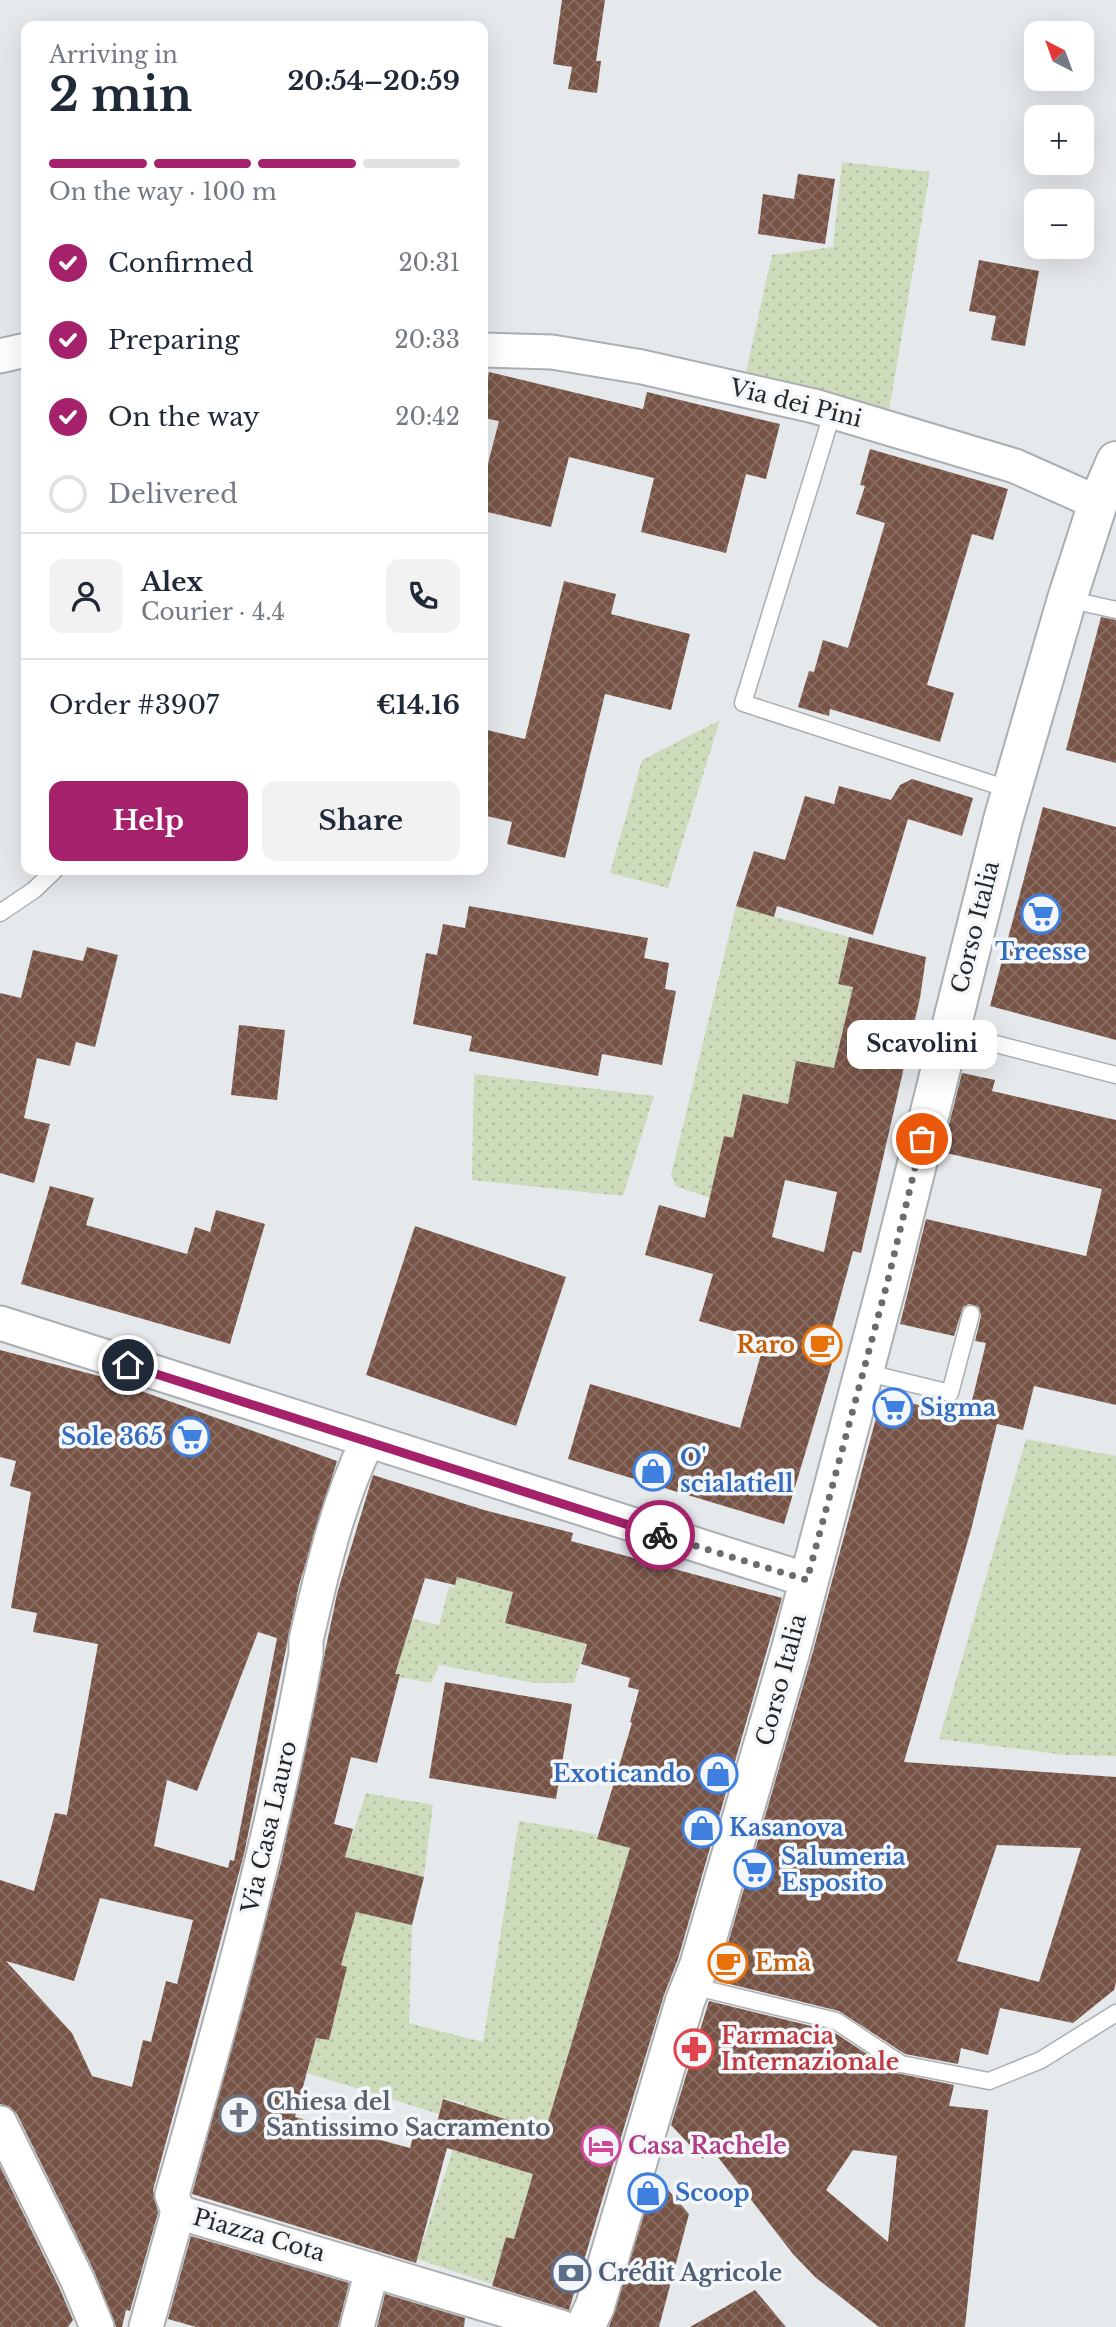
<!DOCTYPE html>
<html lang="en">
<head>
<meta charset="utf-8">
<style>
	:root { --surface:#fff; --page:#f2f2f3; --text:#1f2937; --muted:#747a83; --line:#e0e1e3; --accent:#a6216c }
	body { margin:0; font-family:"Libre Baskerville",serif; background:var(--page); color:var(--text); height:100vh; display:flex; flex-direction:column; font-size:26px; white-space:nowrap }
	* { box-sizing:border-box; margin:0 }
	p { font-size:23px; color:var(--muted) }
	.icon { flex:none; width:38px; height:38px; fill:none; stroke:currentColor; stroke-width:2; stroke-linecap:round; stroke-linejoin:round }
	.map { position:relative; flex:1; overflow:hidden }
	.details { position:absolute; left:21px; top:21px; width:467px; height:854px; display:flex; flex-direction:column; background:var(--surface); border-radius:14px; box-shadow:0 7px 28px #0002 }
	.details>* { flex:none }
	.needle { width:46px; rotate:319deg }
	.fabs { position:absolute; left:1024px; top:21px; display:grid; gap:14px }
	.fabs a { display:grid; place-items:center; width:70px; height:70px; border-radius:14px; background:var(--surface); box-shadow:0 7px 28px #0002; font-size:35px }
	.pin { position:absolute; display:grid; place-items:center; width:60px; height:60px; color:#fff; margin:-30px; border:4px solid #fff; border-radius:50%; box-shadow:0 2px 7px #0007 }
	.courier { position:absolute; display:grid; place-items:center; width:70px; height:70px; margin:-35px; border:5px solid #a6216c; border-radius:50%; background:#fff; color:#222; box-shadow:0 2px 9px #0007 }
	.bubble { position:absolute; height:49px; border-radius:14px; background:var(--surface); box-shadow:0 7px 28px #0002; font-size:23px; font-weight:700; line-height:49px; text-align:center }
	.headline em { font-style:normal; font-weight:700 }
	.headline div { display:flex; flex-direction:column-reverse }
	.headline { display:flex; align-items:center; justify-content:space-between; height:119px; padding:0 28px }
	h1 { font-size:46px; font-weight:700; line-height:52px }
	.bar { display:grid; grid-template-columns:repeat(4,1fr); gap:10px 7px; align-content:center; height:84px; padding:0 28px }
	.bar i { height:9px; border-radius:5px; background:var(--line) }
	.bar .on { background:var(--accent) }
	.bar p { grid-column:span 4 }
	.line { display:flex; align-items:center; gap:18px; padding:0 28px; border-top:2px solid var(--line) }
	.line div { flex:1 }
	.round { display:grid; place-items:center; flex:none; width:74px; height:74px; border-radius:14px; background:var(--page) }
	ol { padding:0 28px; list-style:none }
	li { display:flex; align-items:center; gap:21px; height:77px }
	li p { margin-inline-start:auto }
	li .icon { padding:7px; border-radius:50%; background:var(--accent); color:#fff; stroke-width:4 }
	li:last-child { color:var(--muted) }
	li i { width:38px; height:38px; border:4px solid var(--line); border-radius:50% }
	.cta { display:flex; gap:14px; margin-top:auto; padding:14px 28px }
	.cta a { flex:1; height:80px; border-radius:14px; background:var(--accent); color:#fff; font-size:28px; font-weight:700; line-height:80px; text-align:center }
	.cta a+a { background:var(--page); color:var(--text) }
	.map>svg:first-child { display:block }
</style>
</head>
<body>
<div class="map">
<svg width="1116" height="2327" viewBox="0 0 1116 2327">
	<defs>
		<pattern id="green-dots" width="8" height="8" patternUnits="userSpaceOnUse" patternTransform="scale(1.75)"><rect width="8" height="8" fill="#cedbbb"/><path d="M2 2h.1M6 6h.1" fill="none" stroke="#b1bca1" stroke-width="1.8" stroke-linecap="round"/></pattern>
		<pattern id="building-cross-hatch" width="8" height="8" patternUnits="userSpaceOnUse" patternTransform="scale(1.75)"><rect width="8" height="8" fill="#775345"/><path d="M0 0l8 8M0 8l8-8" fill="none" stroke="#896e64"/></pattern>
	</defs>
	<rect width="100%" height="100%" fill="#e6e9ec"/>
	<g fill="url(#green-dots)">
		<path d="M 842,162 L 930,172 L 889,410 L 746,372 L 772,255 L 833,247 Z"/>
		<path d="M 720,720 L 668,888 L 610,873 L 642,760 Z"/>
		<path d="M 736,906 L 849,937 L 838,983 L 853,987 L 838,1051 L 834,1115 L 733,1138 L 724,1137 L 710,1198 L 675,1186 L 671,1175 Z"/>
		<path d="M 474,1074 L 654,1096 L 623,1196 L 472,1180 Z"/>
		<path d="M 1026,1439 L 1116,1456 L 1116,1756 L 1065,1755 L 939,1739 Z"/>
		<path d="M 456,1577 L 513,1592 L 505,1623 L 546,1634 L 552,1613 L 592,1624 L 574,1683 L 535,1683 L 439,1665 L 431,1683 L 394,1676 L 410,1618 L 439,1625 L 449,1587 L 454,1588 Z"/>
		<path d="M 366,1793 L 433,1805 L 424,1877 L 345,1857 Z"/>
		<path d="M 519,1821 L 596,1834 L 598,1839 L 630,1848 L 514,2239 L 506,2237 L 492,2284 L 417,2259 L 450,2159 L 464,2103 L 443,2098 L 439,2114 L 307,2073 L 316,2038 L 329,2040 L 347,1967 L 341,1965 L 346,1947 L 333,1892 L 412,1925 L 409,2023 L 483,2042 Z"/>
	</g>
	<g fill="url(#building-cross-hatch)" fill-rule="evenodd">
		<path d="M 562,0 L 605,0 L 596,61 L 601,61 L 597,93 L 568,89 L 572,67 L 553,64 Z"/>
		<path d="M 798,174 L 835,179 L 825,244 L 758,234 L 763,194 L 794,199 Z"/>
		<path d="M 979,260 L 1039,271 L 1025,346 L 991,340 L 996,316 L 969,311 Z"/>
		<path d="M 489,372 L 643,409 L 647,392 L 780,424 L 766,479 L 746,474 L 726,553 L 641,532 L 654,478 L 569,457 L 551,527 L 483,511 L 483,483 L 499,421 L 483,418 L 483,398 Z"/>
		<path d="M 870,449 L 1008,489 L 993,540 L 972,534 L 927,685 L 954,693 L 940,742 L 830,709 L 829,716 L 798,707 L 809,671 L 814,672 L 823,640 L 848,648 L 885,523 L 856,514 L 865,486 L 860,485 Z"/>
		<path d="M 564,581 L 616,594 L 611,614 L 690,634 L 671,710 L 605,694 L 565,858 L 507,844 L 512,822 L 483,815 L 483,729 L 525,739 Z"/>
		<path d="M 1101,617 L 1116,620 L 1116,763 L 1066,750 Z"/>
		<path d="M 912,779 L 973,798 L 962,836 L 908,819 L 873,935 L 777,906 L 774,917 L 736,906 L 754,851 L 785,860 L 805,796 L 834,804 L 839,786 L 891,800 L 900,785 Z"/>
		<path d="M 1043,807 L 1116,827 L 1116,1040 L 990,1006 Z"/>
		<path d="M 469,906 L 648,938 L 644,958 L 669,963 L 665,989 L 676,991 L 662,1065 L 602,1054 L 598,1076 L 469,1051 L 472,1036 L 413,1024 L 426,953 L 437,955 L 443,924 L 465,928 Z"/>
		<path d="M 849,937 L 926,957 L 920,998 L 861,1253 L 853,1251 L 824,1357 L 833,1360 L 784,1524 L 568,1459 L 590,1384 L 740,1428 L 765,1340 L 699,1321 L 713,1274 L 645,1255 L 659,1205 L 705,1218 L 724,1136 L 733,1138 L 743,1094 L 788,1104 L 796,1061 L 834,1068 L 853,987 L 838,984 ZM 785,1180 L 837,1192 L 824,1252 L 772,1237 Z"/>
		<path d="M 87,947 L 118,955 L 95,1047 L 76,1042 L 70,1066 L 37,1058 L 24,1118 L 50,1124 L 34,1183 L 0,1173 L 0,993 L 21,998 L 33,950 L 83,961 Z"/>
		<path d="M 239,1025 L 285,1030 L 277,1100 L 231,1095 Z"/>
		<path d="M 962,1073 L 995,1080 L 992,1091 L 1116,1120 L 1116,1405 L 1034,1386 L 1023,1430 L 997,1424 L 971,1530 L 904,1762 L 1116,1777 L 1116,1982 L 1114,1990 L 1073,2023 L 1000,2008 L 988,2055 L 961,2048 L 958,2064 L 905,2054 L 839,2011 L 717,1981 L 812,1655 L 882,1396 L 968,1417 L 986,1343 L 975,1341 L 981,1316 L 979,1307 L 969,1304 L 963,1307 L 954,1336 L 900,1324 L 926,1219 L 1086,1256 L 1102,1189 L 942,1152 ZM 997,1845 L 1081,1848 L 1039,1982 L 957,1961 Z"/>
		<path d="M 50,1186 L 94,1198 L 86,1225 L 187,1254 L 195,1227 L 210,1232 L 216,1210 L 265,1224 L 230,1344 L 21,1284 Z"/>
		<path d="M 415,1226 L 566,1277 L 516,1426 L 366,1375 Z"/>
		<path d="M 0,1350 L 99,1376 L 337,1461 L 299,1585 L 244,1854 L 153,2190 L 158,2213 L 130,2311 L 126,2310 L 122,2327 L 116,2327 L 94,2271 L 17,2114 L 10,2107 L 0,2104 L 0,1880 L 34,1891 L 55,1813 L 67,1815 L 98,1644 L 33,1632 L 37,1613 L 11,1608 L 31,1492 L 10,1486 L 16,1461 L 0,1457 ZM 258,1632 L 277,1638 L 234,1861 L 230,1860 L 228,1868 L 154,1846 L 167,1780 L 197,1791 ZM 100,1898 L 193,1920 L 177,1984 L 166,1981 L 151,2042 L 143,2040 L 132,2087 L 92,2076 L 72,2033 L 6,1961 L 74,1981 Z"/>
		<path d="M 373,1475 L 484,1510 L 573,1533 L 571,1541 L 782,1598 L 678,1959 L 664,1995 L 569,2310 L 492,2286 L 506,2237 L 514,2239 L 533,2174 L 447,2148 L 416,2263 L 192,2194 L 281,1863 L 337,1594 ZM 457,1577 L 513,1592 L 505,1623 L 587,1644 L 581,1664 L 630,1678 L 628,1687 L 639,1690 L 630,1722 L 632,1723 L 597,1839 L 630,1848 L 545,2132 L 443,2099 L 436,2127 L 417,2122 L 410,2148 L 295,2117 L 316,2038 L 329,2040 L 347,1967 L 341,1965 L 356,1912 L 412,1925 L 424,1877 L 345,1857 L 353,1829 L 334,1824 L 351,1757 L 377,1763 L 400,1674 L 395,1674 L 425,1578 L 455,1585 Z"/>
		<path d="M 445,1682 L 572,1704 L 556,1799 L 429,1778 Z"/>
		<path d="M 709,2001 L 832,2031 L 896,2073 L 954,2085 L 949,2106 L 988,2110 L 965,2327 L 879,2327 L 815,2277 L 793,2254 L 707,2143 L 703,2159 L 671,2125 ZM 853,2150 L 897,2156 L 888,2242 L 826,2190 Z"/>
		<path d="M 0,2166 L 59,2287 L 73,2320 L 68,2327 L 0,2327 Z"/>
		<path d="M 656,2176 L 689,2214 L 659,2327 L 609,2327 Z"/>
		<path d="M 191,2236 L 349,2283 L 338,2327 L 196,2327 L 168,2319 Z"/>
		<path d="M 755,2290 L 786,2327 L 690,2327 Z"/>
		<path d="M 385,2294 L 465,2318 L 464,2327 L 377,2327 Z"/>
	</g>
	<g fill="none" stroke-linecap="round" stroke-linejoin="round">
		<g stroke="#acafb2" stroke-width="19">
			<g id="lane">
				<path d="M 833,411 L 743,703 L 1011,790"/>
				<path d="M 1067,599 L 1116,610"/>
				<path d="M 0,913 L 34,890 L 55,870"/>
				<path d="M 949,1032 L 1116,1075"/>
				<path d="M 864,1372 L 950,1393 L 971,1314"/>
				<path d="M 692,1986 L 836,2021 L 901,2064 L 989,2081 L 1041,2060 L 1116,2013"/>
			</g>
		</g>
		<g stroke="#acafb2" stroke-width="37">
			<g id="street">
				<path d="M 483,350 L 552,352 L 642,367 L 814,406 L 1015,466 L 1098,503"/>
				<path d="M 0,356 L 26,350"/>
				<path d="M 0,1323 L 807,1580"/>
				<path d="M 0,2123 L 77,2279 L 97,2327"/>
				<path d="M 178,2212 L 172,2195 C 223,2016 273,1837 306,1654 L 306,1640 C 322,1572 337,1504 367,1442"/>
				<path d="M 178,2212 L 561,2327"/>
				<path d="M 146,2327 L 178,2212"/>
				<path d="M 357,2327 L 372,2270"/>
			</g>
		</g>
		<g stroke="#acafb2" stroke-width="42">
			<path id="primary" d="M 585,2327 L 595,2306 L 685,2001 L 699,1966 L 791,1649 L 888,1280 L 1003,820 L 1067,599 L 1098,503 L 1116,461"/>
		</g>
		<use href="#lane" stroke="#fff" stroke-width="16"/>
		<use href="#street" stroke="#fff" stroke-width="33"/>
		<use href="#primary" stroke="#fff" stroke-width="38"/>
	</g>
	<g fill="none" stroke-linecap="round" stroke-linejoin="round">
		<path stroke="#6a6c6d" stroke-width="7" stroke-dasharray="0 12.6" d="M 660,1535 L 807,1580 L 888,1280 L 922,1139"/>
		<path stroke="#a6216c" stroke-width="9" d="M 128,1365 L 660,1535"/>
	</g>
	<defs>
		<g id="supermarket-ring" transform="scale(2.0125)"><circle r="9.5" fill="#f3f7fa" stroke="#3f7fe0" stroke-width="1.5"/><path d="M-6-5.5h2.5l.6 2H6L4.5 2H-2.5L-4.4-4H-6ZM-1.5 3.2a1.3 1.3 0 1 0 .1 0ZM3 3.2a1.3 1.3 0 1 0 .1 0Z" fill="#3f7fe0"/></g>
		<g id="cafe-ring" transform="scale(2.0125)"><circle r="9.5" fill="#f3f7fa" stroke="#e8710a" stroke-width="1.5"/><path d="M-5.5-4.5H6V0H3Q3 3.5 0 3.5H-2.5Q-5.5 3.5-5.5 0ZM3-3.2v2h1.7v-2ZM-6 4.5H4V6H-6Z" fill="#e8710a"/></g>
		<g id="shop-ring" transform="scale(2.0125)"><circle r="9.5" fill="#f3f7fa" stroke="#3f7fe0" stroke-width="1.5"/><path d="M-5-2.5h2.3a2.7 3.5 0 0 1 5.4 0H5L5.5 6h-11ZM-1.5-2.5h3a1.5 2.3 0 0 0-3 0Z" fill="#3f7fe0"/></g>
		<g id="pharmacy-ring" transform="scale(2.0125)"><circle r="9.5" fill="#f3f7fa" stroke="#e0444e" stroke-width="1.5"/><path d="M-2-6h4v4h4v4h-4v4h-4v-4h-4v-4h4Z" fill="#e0444e"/></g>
		<g id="church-ring" transform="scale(2.0125)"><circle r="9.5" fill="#f3f7fa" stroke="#6b7280" stroke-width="1.5"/><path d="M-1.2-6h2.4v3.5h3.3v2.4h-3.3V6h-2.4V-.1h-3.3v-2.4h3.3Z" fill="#6b7280"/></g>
		<g id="hotel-ring" transform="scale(2.0125)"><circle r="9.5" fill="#f3f7fa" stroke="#d1479c" stroke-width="1.5"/><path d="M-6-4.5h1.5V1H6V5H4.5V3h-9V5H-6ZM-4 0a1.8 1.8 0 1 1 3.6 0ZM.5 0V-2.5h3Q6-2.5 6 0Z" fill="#d1479c"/></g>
		<g id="bank-ring" transform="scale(2.0125)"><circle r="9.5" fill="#f3f7fa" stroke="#5c6f8a" stroke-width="1.5"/><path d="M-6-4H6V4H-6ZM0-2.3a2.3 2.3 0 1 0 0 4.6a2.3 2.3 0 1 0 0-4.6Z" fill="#5c6f8a"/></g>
	</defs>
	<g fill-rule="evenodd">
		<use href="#supermarket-ring" x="1041" y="914"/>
		<use href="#cafe-ring" x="822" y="1345"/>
		<use href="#supermarket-ring" x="893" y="1408"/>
		<use href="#supermarket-ring" x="190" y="1437"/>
		<use href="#shop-ring" x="653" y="1471"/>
		<use href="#shop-ring" x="718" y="1774"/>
		<use href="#shop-ring" x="702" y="1828"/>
		<use href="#supermarket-ring" x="754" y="1870"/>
		<use href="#cafe-ring" x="728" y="1963"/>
		<use href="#pharmacy-ring" x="694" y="2049"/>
		<use href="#church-ring" x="239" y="2115"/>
		<use href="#hotel-ring" x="601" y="2146"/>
		<use href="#shop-ring" x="648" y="2193"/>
		<use href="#bank-ring" x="571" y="2273"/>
	</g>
	<g text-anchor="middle" stroke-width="7" stroke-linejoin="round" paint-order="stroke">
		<g font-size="23" fill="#272829" stroke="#f3f7fa">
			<text transform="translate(796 403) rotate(14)" y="8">Via dei Pini</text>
			<text transform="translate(975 927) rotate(-76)" y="8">Corso Italia</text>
			<text transform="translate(781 1680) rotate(-75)" y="8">Corso Italia</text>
			<text transform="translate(269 1827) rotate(-77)" y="8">Via Casa Lauro</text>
			<text transform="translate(259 2235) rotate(16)" y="8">Piazza Cota</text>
		</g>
		<g font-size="23" font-weight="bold" fill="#366cbe" stroke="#f3f7fa" text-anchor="start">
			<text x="1041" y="960" text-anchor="middle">Treesse</text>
			<text x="920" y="1416">Sigma</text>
			<text x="163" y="1445" text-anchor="end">Sole 365</text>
			<text x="680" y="1466">O'<tspan x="680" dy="26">scialatiell</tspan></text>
			<text x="691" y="1782" text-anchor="end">Exoticando</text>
			<text x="729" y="1836">Kasanova</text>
			<text x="781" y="1865">Salumeria<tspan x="781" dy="26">Esposito</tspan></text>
			<text x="675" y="2201">Scoop</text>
		</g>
		<g font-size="23" font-weight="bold" fill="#c56008" stroke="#f3f7fa" text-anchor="end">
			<text x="795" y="1353">Raro</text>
			<text x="755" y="1971" text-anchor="start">Emà</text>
		</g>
		<g font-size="23" font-weight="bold" fill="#be3a42" stroke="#f3f7fa" text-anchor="start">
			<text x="721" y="2044">Farmacia<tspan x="721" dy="26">Internazionale</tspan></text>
		</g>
		<g font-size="23" font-weight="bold" fill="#5b616d" stroke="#f3f7fa" text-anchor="start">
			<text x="266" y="2110">Chiesa del<tspan x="266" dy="26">Santissimo Sacramento</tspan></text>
		</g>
		<g font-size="23" font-weight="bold" fill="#b23c85" stroke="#f3f7fa" text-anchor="start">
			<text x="628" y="2154">Casa Rachele</text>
		</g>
		<g font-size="23" font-weight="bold" fill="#4e5e75" stroke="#f3f7fa" text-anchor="start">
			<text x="598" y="2281">Crédit Agricole</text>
		</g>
	</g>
</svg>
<div class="fabs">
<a><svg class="needle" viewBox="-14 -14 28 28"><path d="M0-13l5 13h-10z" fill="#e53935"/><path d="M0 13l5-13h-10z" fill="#747a83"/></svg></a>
<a>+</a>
<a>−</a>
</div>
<div class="pin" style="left:922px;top:1139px;background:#ea580c"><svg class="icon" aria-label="bag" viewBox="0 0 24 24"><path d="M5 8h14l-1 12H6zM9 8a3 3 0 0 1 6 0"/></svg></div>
<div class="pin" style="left:128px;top:1365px;background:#1f2937"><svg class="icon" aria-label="home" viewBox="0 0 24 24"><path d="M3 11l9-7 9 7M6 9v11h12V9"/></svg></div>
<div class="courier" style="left:660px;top:1535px"><svg class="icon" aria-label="bike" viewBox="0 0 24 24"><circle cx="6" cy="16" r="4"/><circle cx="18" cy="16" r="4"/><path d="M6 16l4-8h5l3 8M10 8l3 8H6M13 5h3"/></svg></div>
<div class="bubble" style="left:847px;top:1020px;width:150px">Scavolini</div>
<section class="details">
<div class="headline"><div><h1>2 min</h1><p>Arriving in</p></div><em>20:54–20:59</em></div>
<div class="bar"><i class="on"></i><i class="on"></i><i class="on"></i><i></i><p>On the way · 100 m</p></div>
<ol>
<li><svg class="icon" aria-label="check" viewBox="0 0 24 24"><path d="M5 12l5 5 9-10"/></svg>Confirmed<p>20:31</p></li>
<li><svg class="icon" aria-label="check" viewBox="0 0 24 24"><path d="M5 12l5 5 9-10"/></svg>Preparing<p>20:33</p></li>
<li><svg class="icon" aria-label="check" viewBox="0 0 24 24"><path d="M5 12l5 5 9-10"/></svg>On the way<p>20:42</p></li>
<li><i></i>Delivered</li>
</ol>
<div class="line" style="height:126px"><a class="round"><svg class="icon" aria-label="person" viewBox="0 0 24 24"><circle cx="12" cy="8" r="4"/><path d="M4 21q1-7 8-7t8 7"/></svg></a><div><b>Alex</b><p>Courier · 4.4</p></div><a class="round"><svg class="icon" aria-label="phone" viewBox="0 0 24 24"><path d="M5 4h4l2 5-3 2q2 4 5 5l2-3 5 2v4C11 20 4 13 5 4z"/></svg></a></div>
<div class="line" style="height:91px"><div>Order #3907</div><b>€14.16</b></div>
<div class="cta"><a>Help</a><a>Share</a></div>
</section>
</div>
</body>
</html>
